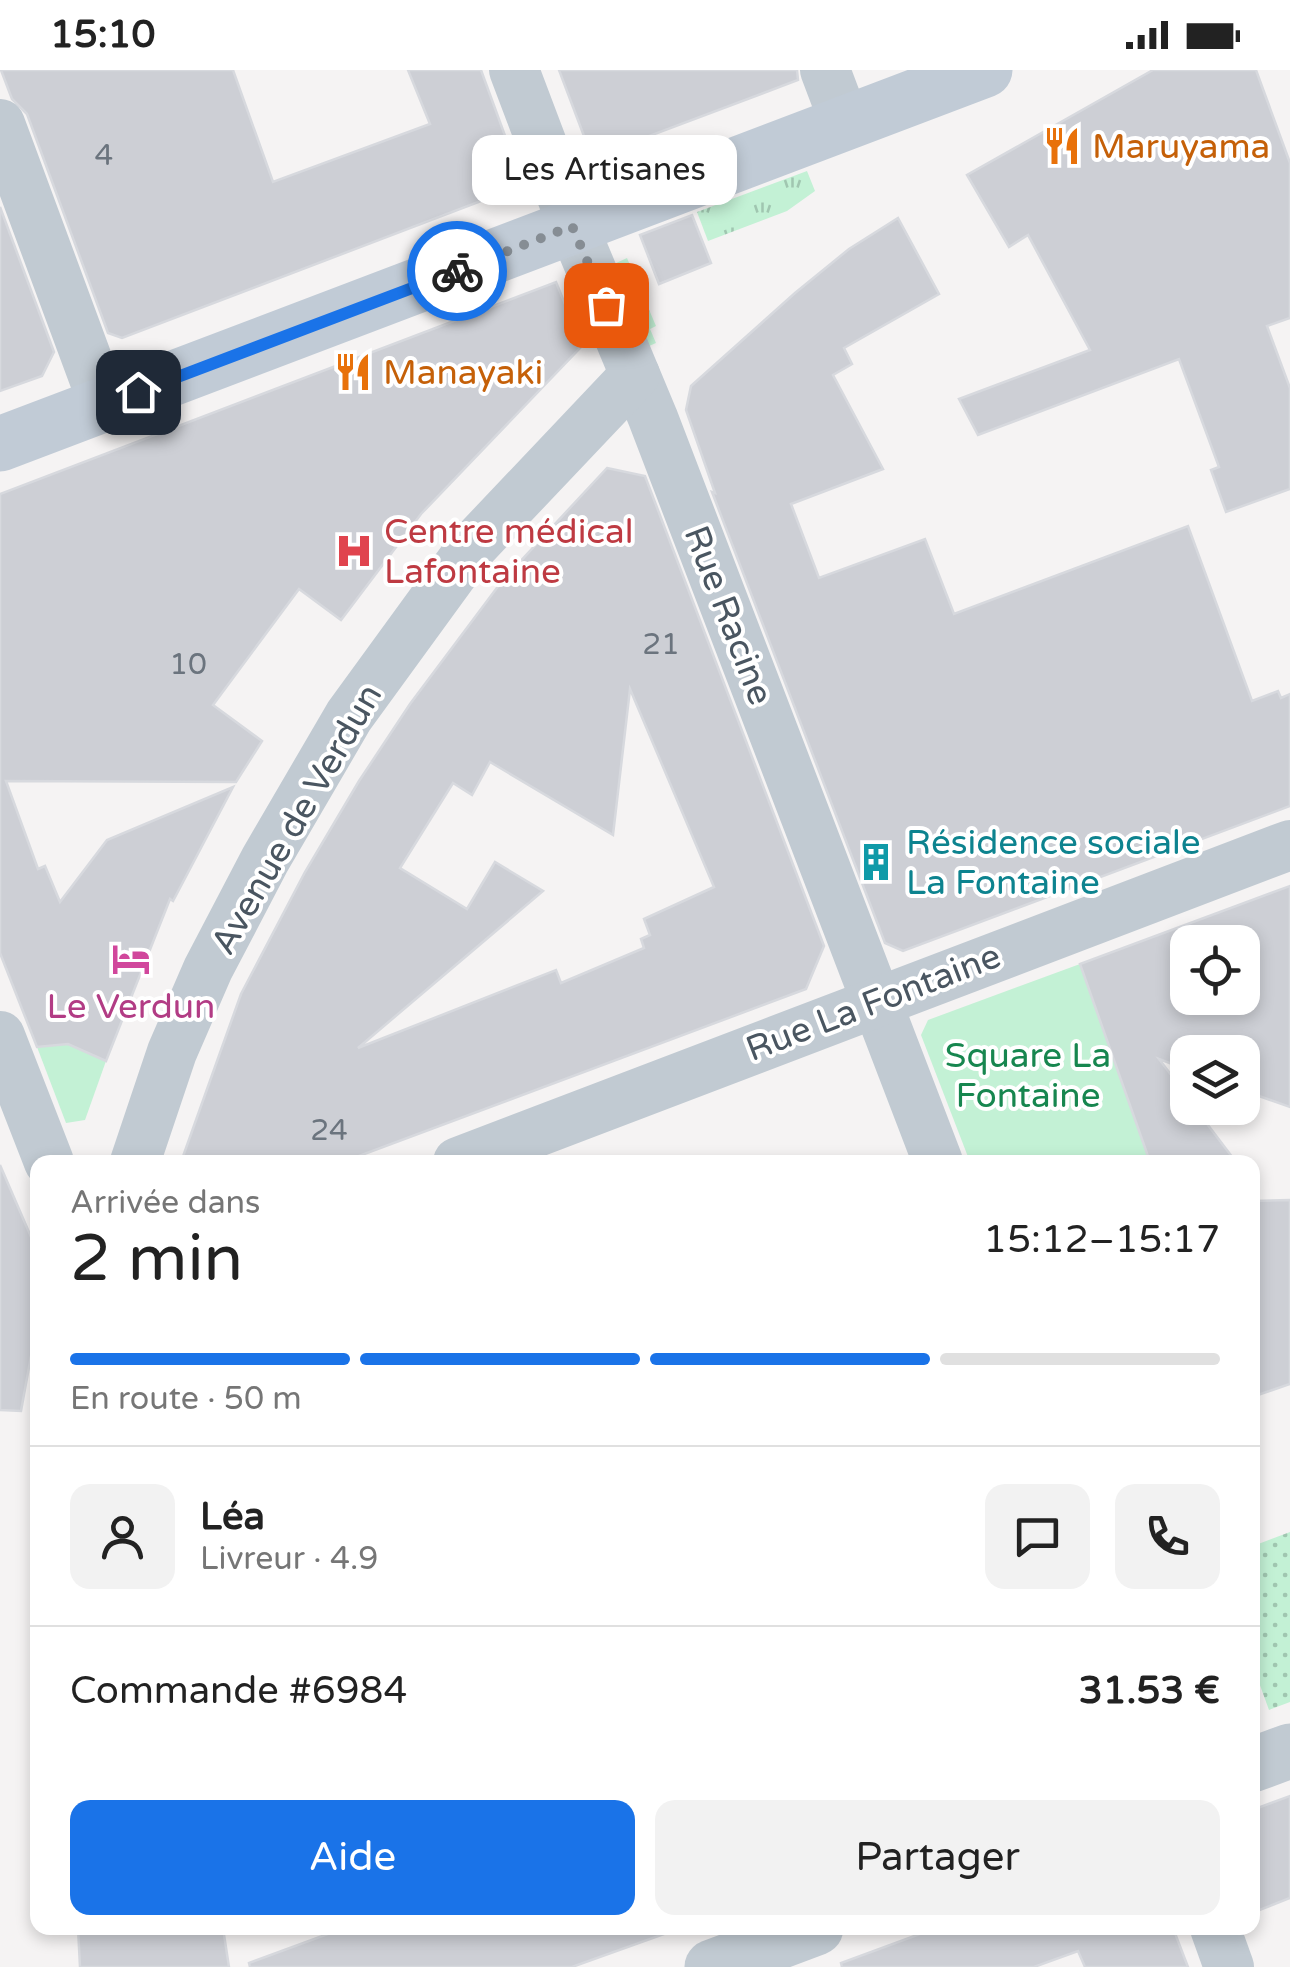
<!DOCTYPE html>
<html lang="fr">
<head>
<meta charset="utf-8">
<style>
	:root { --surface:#fff; --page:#f2f2f2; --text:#222; --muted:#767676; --line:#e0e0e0; --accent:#1a73e8 }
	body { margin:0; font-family:"Varela Round",sans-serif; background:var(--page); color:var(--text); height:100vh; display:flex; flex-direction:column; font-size:38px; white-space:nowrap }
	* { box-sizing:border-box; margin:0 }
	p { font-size:32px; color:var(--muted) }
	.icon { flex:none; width:55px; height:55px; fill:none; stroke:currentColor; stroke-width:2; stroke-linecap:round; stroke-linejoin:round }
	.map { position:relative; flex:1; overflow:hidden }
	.drawer { position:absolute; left:30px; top:1085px; width:1230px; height:780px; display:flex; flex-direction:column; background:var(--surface); border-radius:20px; box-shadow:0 5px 15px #0003 }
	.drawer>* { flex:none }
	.fabs { position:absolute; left:1170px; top:855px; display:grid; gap:20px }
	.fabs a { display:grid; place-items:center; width:90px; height:90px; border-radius:20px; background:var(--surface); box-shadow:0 5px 15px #0003; font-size:50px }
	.pin { position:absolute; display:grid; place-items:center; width:85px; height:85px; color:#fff; margin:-42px; border-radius:20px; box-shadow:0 5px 15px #0006 }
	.courier { position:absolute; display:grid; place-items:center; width:100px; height:100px; margin:-50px; border:8px solid #1a73e8; border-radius:50%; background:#fff; color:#222; box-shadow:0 2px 12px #0007 }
	.bubble { position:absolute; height:70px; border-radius:20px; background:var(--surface); box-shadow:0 5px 15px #0003; font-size:32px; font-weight:600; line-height:70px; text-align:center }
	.headline em { font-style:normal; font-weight:600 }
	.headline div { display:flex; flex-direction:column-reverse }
	.headline { display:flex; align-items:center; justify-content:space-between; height:170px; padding:0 40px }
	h1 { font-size:65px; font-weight:600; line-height:75px }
	.bar { display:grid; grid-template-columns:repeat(4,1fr); gap:15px 10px; align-content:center; height:120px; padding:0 40px }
	.bar i { height:12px; border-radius:8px; background:var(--line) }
	.bar .current { background:var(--accent) }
	.bar p { grid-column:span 4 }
	.line { display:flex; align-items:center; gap:25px; padding:0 40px; border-top:2px solid var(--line) }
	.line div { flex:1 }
	.round { display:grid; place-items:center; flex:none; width:105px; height:105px; border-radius:20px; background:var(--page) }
	.primary-button { display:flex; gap:20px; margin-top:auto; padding:20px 40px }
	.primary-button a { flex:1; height:115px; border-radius:20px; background:var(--accent); color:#fff; font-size:40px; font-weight:600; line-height:115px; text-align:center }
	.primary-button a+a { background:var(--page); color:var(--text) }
	.status { display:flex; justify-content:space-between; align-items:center; height:70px; padding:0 50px; background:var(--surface); direction:ltr }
	.status svg { height:28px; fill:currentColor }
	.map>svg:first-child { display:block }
</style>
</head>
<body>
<div class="status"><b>15:10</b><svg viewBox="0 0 49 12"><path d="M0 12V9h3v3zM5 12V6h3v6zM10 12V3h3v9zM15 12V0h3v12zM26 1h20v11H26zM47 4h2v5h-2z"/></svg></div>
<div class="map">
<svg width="1290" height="1897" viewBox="0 0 1290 1897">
	<defs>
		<pattern id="grass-tufts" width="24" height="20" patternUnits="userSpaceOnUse" patternTransform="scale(2.5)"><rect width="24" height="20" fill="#c3f1d5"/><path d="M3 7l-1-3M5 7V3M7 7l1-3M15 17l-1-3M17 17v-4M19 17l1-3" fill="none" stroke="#a0c6b0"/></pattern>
		<pattern id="garden-dots" width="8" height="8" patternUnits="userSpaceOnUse" patternTransform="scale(2.5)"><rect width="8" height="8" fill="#c3f1d5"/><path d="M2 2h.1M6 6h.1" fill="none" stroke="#a0c6b0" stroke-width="1.8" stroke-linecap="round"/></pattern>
	</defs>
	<rect width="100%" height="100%" fill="#f5f3f3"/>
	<g fill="url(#grass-tufts)">
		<path d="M 807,101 L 815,121 L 787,141 L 708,171 L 697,142 Z"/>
		<path d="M 627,188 L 656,256 L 650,259 L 656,273 L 647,277 L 614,194 Z"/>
	</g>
	<g fill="#c3f1d5">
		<path d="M 1080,894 L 1150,1092 L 970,1092 L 921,965 L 928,950 Z"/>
		<path d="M 68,974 L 106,991 L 85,1050 L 66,1053 L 37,977 Z"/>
	</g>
	<path fill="url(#garden-dots)" d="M 1290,1462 L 1290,1632 L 1269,1640 L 1253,1596 L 1253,1476 Z"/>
	<g fill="#cdcfd5" stroke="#d7d9de" stroke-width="2.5" fill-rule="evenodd">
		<path d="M 1,0 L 233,0 L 273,112 L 430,54 L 408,0 L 481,0 L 515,93 L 502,123 L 122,268 L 108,263 L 27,44 L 12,29 Z"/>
		<path d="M 559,0 L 797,0 L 798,10 L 607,82 L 587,74 Z"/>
		<path d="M 1153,0 L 1256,0 L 1290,93 L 1290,248 L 1267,256 L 1290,318 L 1290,419 L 1226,442 L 1211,400 L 1219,397 L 1179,289 L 978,365 L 959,329 L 1090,280 L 1028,165 L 1009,177 L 967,105 Z"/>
		<path d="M 0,137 L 54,282 L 42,306 L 0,321 Z"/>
		<path d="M 692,145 L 711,193 L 659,214 L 640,165 Z"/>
		<path d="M 898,148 L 939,224 L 844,278 L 852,294 L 833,305 L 883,399 L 791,434 L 819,508 L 925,469 L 954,544 L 1188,456 L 1252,631 L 1278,621 L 1281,628 L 1290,624 L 1290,736 L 903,881 L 885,873 L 712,422 L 715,423 L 686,340 L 691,316 L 795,223 L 849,179 Z"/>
		<path d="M 556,212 L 582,276 L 421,444 L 341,550 L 299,519 L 213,635 L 262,671 L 236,712 L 6,711 L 38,799 L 45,796 L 60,832 L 107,770 L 233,717 L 173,831 L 170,829 L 106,991 L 68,974 L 37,977 L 0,883 L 0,424 Z"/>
		<path d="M 607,398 L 645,406 L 824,876 L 806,919 L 343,1092 L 181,1092 L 241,924 L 305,802 L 359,711 L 410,634 L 502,511 ZM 630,619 L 714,817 L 644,849 L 650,865 L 641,869 L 644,878 L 561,913 L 556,900 L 358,978 L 543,821 L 495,792 L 467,839 L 400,798 L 453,713 L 472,725 L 490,692 L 613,765 Z"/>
		<path d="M 1290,816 L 1290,1037 L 1242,1020 L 1242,982 L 1188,982 L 1188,1000 L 1159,989 L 1188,1027 L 1188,1038 L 1195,1038 L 1236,1092 L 1150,1092 L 1080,894 ZM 1188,872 L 1242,872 L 1242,928 L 1188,928 Z"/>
		<path d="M 0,1095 L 38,1183 L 38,1248 L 21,1341 L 0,1340 Z"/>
		<path d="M 1290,1130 L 1290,1314 L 1252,1327 L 1252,1131 Z"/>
		<path d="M 1290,1726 L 1290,1828 L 1252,1843 L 1252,1740 Z"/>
		<path d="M 78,1858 L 223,1858 L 229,1897 L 80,1897 Z"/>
		<path d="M 344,1858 L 666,1858 L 667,1863 L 572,1897 L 250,1897 L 249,1893 Z"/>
		<path d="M 936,1858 L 1173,1858 L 1188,1897 L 1085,1897 L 1078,1881 L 1034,1897 L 842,1897 L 841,1893 Z"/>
	</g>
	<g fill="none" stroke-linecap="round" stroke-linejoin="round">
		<g stroke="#c1cad2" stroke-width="50">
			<path d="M 514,0 L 573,156 L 653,348 L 938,1092"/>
			<path d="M 825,0 L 845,53"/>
			<path d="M 0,54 L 104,335"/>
			<path d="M 0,966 L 49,1092"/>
			<path d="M 135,1092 L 172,982 L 208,899 L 265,790 L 349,646 L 472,477 L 635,305"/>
			<path d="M 458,1092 L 1290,775"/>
			<path d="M 1215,1858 L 1229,1897"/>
		</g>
		<g stroke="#c1cad2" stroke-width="55">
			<path d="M 1252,1695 L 1290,1681"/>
			<path d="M 712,1897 L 816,1858"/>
		</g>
		<path stroke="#c1cbd6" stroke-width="55" d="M 0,374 L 985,0"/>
	</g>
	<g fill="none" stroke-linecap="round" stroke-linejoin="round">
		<path stroke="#868d94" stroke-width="10" stroke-dasharray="0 18" d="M 457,201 L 572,156 L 606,235"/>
		<path stroke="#1a73e8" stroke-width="12" d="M 138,322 L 457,201"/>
	</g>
	<defs>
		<g id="restaurant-bare" transform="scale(3)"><path d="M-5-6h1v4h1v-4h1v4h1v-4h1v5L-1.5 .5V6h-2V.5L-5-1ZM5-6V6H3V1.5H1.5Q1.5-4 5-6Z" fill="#e8710a" stroke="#fff" stroke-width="2.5" paint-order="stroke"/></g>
		<g id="hospital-bare" transform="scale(3)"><path d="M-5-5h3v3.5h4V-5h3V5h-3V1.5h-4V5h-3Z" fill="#e0444e" stroke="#fff" stroke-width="2.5" paint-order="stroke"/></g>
		<g id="building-bare" transform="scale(3)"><path d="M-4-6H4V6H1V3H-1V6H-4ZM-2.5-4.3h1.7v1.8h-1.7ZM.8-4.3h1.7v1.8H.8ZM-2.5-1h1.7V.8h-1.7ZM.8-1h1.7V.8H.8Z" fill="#0f9aa8" stroke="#fff" stroke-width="2.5" paint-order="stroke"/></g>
		<g id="hotel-bare" transform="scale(3)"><path d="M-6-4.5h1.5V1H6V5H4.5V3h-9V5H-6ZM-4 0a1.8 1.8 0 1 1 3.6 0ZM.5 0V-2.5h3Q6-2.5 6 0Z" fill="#d1479c" stroke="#fff" stroke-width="2.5" paint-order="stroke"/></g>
	</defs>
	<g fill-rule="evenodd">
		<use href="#restaurant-bare" x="1062" y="76"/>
		<use href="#restaurant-bare" x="353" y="302"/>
		<use href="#hospital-bare" x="354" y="481"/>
		<use href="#building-bare" x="876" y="792"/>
		<use href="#hotel-bare" x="131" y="889"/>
	</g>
	<g text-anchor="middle" stroke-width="8" stroke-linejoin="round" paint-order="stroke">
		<g font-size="30" fill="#6b747e">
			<text x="104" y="95">4</text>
			<text x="661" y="584">21</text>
			<text x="188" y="604">10</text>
			<text x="329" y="1070">24</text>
		</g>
		<g font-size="35" fill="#c56008" stroke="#fff" text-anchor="start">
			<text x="1092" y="88">Maruyama</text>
			<text x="383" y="314">Manayaki</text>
		</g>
		<g font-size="35" fill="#be3a42" stroke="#fff" text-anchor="start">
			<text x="384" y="473">Centre médical<tspan x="384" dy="40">Lafontaine</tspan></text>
		</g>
		<g font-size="35" fill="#4a5661" stroke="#fff">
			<text transform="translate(729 545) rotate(69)" y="12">Rue Racine</text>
			<text transform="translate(296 749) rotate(-60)" y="12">Avenue de Verdun</text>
			<text transform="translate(873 932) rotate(-21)" y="12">Rue La Fontaine</text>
		</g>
		<g font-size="35" fill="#0d838f" stroke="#fff" text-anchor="start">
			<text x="906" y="784">Résidence sociale<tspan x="906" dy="40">La Fontaine</tspan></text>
		</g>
		<g font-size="35" fill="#b23c85" stroke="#fff">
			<text x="131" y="948">Le Verdun</text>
		</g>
		<g font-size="35" fill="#17864f" stroke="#fff">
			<text x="1028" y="997">Square La<tspan x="1028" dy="40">Fontaine</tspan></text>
		</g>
	</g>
</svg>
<div class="fabs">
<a><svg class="icon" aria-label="locate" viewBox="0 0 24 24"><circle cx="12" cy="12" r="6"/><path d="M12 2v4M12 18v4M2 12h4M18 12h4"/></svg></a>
<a><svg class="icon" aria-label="layers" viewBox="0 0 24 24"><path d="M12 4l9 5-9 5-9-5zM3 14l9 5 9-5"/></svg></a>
</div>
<div class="pin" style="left:606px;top:235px;background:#ea580c"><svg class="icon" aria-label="bag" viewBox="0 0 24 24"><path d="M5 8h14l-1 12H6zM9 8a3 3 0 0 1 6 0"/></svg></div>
<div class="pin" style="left:138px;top:322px;background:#1f2937"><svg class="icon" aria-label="home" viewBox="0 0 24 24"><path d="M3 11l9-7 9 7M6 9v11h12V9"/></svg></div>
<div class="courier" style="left:457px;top:201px"><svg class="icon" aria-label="bike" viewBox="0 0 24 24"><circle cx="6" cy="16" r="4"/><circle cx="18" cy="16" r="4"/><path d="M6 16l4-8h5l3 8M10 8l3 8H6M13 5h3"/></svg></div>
<div class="bubble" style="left:472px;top:65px;width:265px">Les Artisanes</div>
<section class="drawer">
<div class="headline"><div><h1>2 min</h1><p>Arrivée dans</p></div><em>15:12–15:17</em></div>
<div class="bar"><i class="current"></i><i class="current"></i><i class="current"></i><i></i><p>En route · 50 m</p></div>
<div class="line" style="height:180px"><a class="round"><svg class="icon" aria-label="person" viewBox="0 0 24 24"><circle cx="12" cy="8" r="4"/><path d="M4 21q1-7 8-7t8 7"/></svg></a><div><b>Léa</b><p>Livreur · 4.9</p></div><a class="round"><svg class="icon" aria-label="chat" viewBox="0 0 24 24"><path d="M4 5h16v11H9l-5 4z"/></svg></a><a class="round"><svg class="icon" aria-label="phone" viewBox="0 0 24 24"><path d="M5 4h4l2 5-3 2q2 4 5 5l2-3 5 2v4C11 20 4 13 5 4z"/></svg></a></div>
<div class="line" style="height:130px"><div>Commande #6984</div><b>31.53 €</b></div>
<div class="primary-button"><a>Aide</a><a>Partager</a></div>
</section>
</div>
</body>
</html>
